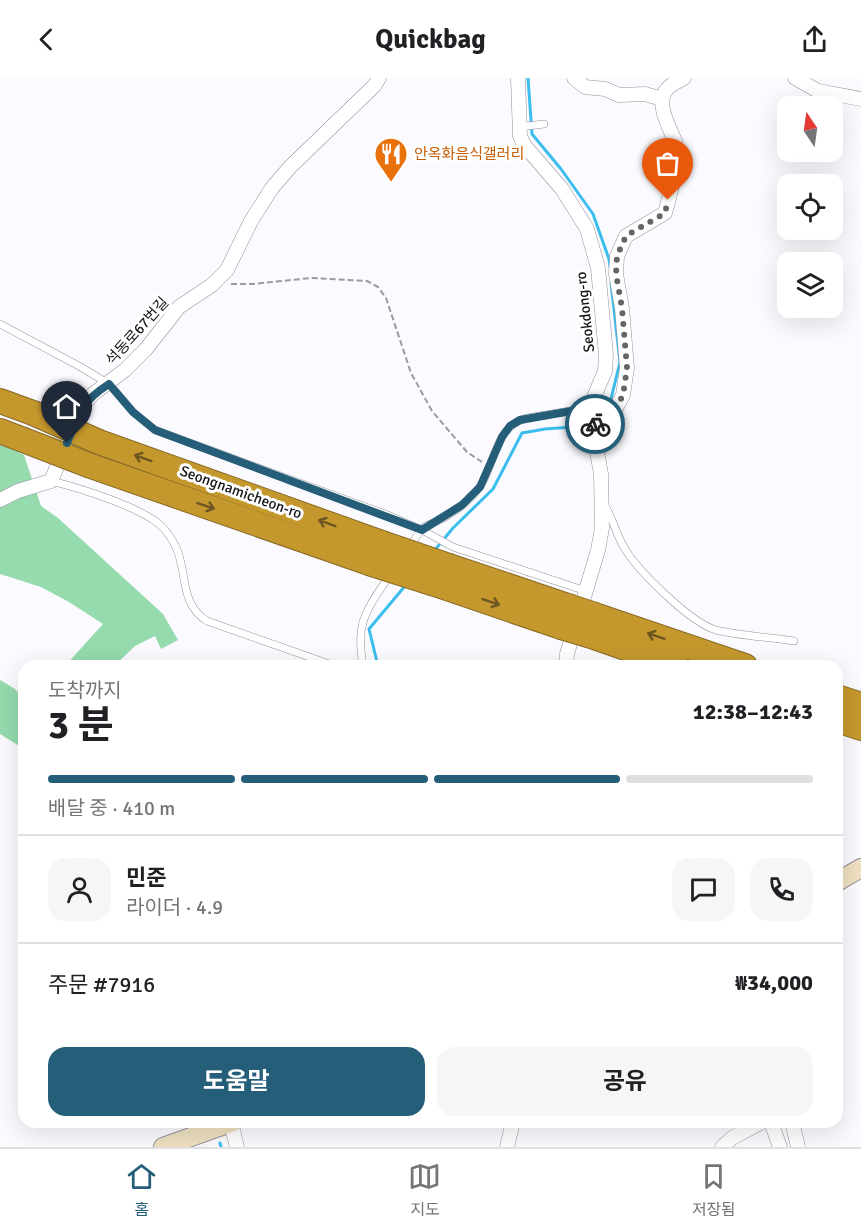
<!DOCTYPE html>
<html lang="ko">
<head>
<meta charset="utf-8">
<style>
	:root { --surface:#fff; --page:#f6f6f6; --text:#202124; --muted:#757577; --line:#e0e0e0; --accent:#255e78 }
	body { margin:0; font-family:Signika,"Noto Sans KR",sans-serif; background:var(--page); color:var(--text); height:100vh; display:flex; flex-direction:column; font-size:22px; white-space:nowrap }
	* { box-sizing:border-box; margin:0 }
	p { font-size:20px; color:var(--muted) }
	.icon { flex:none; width:33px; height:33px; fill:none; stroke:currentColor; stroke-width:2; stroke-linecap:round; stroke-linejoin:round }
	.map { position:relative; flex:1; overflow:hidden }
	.panel { position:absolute; left:18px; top:582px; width:825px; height:468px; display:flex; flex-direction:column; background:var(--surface); border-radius:18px; box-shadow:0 6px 24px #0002 }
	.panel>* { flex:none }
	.needle { width:39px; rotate:347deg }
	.controls { position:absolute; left:777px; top:18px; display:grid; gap:12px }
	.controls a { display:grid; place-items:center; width:66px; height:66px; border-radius:12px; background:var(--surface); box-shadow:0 6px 24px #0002; font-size:30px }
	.pin { position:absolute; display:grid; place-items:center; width:51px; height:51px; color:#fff; margin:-62px -26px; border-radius:50% 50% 50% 0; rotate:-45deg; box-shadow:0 0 6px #0007 }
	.pin .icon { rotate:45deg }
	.courier { position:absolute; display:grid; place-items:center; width:60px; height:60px; margin:-30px; border:4px solid #255e78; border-radius:50%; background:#fff; color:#222; box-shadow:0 2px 8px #0007 }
	.summary em { font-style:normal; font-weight:700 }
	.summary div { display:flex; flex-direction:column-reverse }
	.summary { display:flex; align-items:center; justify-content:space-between; height:102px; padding:0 30px }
	h1 { font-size:39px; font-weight:700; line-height:45px }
	.bar { display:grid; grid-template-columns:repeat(4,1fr); gap:9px 6px; align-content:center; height:72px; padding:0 30px }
	.bar i { height:8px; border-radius:4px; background:var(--line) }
	.bar .active { background:var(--accent) }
	.bar p { grid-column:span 4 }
	.line { display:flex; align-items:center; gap:15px; padding:0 30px; border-top:2px solid var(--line) }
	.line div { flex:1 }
	.round { display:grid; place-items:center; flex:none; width:63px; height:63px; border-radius:18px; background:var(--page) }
	.primary-button { display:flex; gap:12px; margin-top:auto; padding:12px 30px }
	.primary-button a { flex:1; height:69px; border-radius:18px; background:var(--accent); color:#fff; font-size:24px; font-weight:700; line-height:69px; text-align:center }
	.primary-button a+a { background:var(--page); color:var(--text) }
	header { display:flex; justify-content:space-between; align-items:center; height:78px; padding:0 30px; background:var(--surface); font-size:27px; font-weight:700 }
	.tabs { display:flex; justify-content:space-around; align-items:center; height:84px; border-top:2px solid var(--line); background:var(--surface); font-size:16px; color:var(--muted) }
	.tabs a { display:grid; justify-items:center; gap:3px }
	.tabs .active { color:var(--accent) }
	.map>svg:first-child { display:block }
</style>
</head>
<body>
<header><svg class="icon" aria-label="back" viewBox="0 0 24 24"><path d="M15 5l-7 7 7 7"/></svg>Quickbag<svg class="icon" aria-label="share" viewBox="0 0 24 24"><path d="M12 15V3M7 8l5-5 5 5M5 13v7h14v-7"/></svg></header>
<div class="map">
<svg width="861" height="1069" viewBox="0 0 861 1069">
	<rect width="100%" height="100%" fill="#fbfafe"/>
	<g fill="#95dbae">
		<path d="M 0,365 L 24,377 L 41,428 L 58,440 L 163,536 L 178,562 L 161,571 L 155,558 L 135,568 L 114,588 L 65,588 L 103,546 L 69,524 L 41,509 L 0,496 Z"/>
		<path d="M 0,602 L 15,611 L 24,621 L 24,671 L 0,656 Z"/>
	</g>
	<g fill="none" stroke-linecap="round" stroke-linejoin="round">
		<g stroke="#3bbdee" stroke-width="3">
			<path d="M 528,0 L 532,56 L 561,91 L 593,136 L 609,181 L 610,189"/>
			<path d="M 600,336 L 609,329 L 620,284 L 611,205"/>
			<path d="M 434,473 L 453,450 L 493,411 L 522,355 L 545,351 L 586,348 L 590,344"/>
			<path d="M 378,588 L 369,551 L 405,508"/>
			<path d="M 220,1065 L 221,1069"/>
		</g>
		<g stroke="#95929d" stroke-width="8">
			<g id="lane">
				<path d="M 519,49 L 544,46"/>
				<path d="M 0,246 L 79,288 L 109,306 L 133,334 L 155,352 L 385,436 L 422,452 L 453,469 L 586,513"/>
				<path d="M 51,403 C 80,410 137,428 159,446 C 165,451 172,461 176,469 C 188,496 179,525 207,543 L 335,588"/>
				<path d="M 604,426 C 613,440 616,457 625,471 C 639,494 691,545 716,552 C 741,558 769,559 794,563"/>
				<path d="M 410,469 C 414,463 418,455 423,450 C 427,446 434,445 440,442 C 454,434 470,423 479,410 C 496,386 494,348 527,340 L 594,329"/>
				<path d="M 363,588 C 355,542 367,532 391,495"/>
			</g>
		</g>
		<g stroke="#95929d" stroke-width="15">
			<g id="street">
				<path d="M 518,0 L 520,58 L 524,67 L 562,111 L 587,151 L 598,190 L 606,277 L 605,293 L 594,319 L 596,368 L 601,396 L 602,450 L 598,472 L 567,576 L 566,588"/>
				<path d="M 574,0 L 585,9 L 605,11 L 619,17 L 645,16 L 662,21"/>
				<path d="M 795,0 L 818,13 L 861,21"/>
				<path d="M 596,368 L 623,317 L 627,290 L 622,230 L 616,196 L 617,178 L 626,158 L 665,135 L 672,109 L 675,87 L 668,76 L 675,63 C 669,49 655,24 667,11 C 671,6 679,3 684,0"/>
				<path d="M 0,422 L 18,413 L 51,403 L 83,327 L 93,316 L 125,292 L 146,271 L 179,229 L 212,207 L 227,192 L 251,143 L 272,110 L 290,89 L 374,8 L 379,0"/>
				<path d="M 771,1044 L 780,1069"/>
				<path d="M 792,1044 L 798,1069"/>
				<path d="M 231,1045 L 237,1069"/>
				<path d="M 507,1069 L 513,1044"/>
				<path d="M 722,1069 L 732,1060 L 762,1044"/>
			</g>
		</g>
		<g stroke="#95929d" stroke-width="20">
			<g id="secondary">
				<path d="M 837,804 L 861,790"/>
				<path d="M 163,1069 L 233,1044"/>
			</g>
		</g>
		<g stroke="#876a26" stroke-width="26">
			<g id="highway">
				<path d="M 0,323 L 33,335"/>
				<path d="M 0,353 L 21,361"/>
				<path d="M 99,364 L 382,465"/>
				<path d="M 91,388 L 369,485"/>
				<path d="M 449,488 L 568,528"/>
				<path d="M 435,506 L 561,549"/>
				<path d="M 595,537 L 745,588"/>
				<path d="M 588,557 L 677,588"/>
				<path d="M 837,619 L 861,627"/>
				<path d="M 837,642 L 861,650"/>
			</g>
		</g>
		<path stroke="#9b9a9e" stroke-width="2" stroke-dasharray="6 3" stroke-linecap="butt" d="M 231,206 L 252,206 L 311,200 L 367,203 L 378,209 L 386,220 L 411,295 L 432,333 L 467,374 L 482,384"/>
		<use href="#lane" stroke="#fff" stroke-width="7"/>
		<use href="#street" stroke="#fff" stroke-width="14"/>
		<use href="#secondary" stroke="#eee0c0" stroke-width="18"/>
		<use href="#highway" stroke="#c5982d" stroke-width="24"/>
		<g stroke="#876a26" stroke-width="26" stroke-linecap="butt">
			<g id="highway-bridge">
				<path d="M 33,335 L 99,364"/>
				<path d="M 21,361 L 91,388"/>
				<path d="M 382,465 L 449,488"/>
				<path d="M 369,485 L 435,506"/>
				<path d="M 568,528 L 595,537"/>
				<path d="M 561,549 L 588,557"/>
			</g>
		</g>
		<use href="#highway-bridge" stroke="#c5982d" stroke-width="24"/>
	</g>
	<defs><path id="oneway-shaft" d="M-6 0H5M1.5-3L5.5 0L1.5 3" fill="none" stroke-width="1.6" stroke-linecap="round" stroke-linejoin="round" transform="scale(1.5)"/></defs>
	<g stroke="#6d5622">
		<use href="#oneway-shaft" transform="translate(143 380) rotate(-160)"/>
		<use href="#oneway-shaft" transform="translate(206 428) rotate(19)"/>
		<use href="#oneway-shaft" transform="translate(327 445) rotate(-160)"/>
		<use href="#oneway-shaft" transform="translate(491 524) rotate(19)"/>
		<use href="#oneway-shaft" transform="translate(656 558) rotate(-161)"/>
	</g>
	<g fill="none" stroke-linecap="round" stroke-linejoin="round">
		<path stroke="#666468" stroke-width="6" stroke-dasharray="0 10.8" d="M 595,346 L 596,368 L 623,317 L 627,290 L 622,230 L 616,196 L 617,178 L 626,158 L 665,135 L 668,122"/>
		<path stroke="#255e78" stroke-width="8" d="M 67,365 C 79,335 81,324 109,306 L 133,334 L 155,352 L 422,452 L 462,427 L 480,409 L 502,359 L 510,348 L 520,342 L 594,329 L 595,346"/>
	</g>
	<defs>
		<g id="restaurant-pin" transform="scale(1.725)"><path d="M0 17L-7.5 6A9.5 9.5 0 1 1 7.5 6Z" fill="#e8710a" stroke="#fff"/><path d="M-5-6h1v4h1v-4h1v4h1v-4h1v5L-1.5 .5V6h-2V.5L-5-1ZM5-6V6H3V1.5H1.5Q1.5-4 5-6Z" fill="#fff"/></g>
	</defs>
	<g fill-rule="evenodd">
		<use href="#restaurant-pin" x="391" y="76"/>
	</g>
	<g text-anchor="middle" stroke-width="6" stroke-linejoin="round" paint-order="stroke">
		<g font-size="15" fill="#c56008" stroke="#fff" text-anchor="start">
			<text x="414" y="81">안옥화음식갤러리</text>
		</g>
		<g font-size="15" fill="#151418" stroke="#fff">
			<text transform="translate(585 234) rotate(-96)" y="5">Seokdong-ro</text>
			<text transform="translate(137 253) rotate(-48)" y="5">석동로67번길</text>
			<text transform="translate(241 414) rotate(20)" y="5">Seongnamicheon-ro</text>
		</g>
	</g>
</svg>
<div class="controls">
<a><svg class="needle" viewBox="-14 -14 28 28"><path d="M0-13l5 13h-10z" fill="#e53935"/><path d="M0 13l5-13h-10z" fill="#757577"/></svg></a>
<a><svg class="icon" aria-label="locate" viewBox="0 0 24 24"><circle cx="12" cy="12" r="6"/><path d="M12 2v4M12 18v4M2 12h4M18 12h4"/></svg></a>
<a><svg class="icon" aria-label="layers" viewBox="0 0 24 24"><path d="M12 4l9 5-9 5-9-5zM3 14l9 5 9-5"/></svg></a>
</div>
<div class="pin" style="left:668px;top:122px;background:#ea580c"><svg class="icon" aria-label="bag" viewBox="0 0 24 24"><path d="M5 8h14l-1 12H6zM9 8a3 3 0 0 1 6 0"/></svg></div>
<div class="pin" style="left:67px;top:365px;background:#1f2937"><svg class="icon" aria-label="home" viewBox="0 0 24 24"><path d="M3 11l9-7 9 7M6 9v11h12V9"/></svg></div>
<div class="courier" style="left:595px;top:346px"><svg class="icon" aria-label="bike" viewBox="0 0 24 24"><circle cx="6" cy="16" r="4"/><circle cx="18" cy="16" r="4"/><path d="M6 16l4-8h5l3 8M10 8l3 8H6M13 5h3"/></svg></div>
<section class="panel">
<div class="summary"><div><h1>3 분</h1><p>도착까지</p></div><em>12:38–12:43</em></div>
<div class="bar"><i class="active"></i><i class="active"></i><i class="active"></i><i></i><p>배달 중 · 410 m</p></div>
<div class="line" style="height:108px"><a class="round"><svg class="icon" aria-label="person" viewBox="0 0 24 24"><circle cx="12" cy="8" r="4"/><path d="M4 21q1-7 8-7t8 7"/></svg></a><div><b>민준</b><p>라이더 · 4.9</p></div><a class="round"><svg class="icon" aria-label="chat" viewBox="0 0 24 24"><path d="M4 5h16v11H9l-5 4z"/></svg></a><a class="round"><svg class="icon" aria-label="phone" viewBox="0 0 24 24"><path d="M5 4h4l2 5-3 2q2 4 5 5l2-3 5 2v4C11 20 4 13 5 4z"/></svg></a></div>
<div class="line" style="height:78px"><div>주문 #7916</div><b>₩34,000</b></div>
<div class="primary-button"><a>도움말</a><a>공유</a></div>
</section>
</div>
<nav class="tabs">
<a class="active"><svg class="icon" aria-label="home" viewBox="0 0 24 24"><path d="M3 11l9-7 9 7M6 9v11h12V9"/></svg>홈</a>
<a><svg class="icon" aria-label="map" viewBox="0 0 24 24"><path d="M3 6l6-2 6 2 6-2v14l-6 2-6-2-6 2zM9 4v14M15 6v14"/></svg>지도</a>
<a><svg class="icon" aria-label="saved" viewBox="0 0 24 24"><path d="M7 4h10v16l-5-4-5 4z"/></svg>저장됨</a>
</nav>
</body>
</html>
